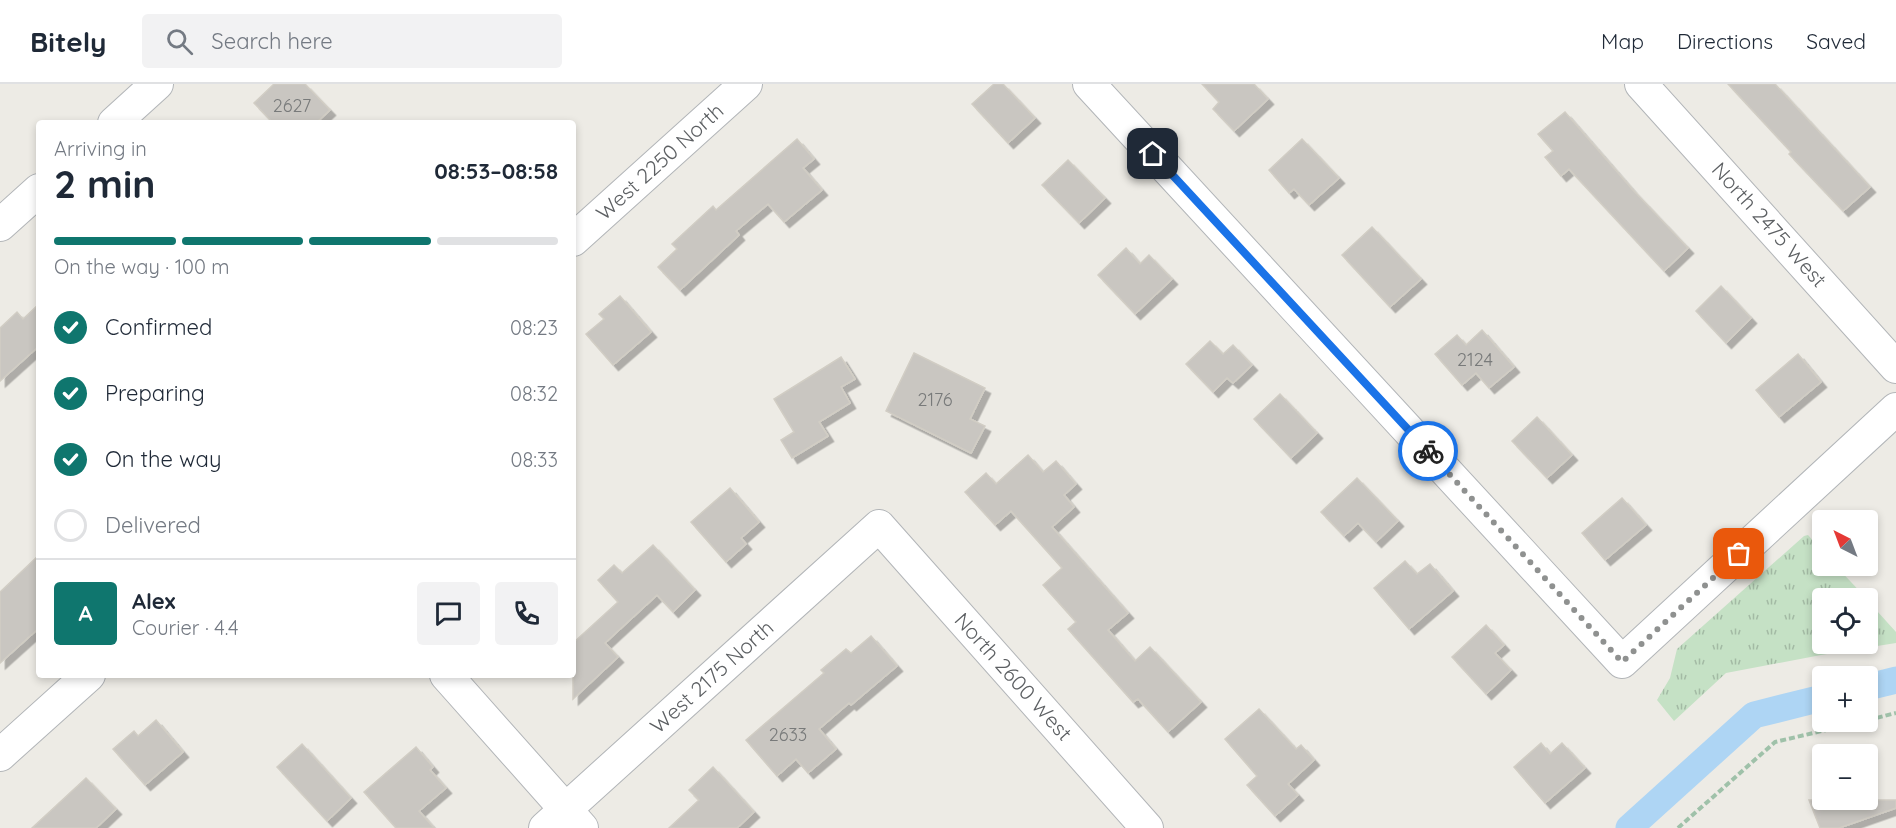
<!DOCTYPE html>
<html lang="en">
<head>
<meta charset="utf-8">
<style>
	:root { --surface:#fff; --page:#f2f2f3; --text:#1f2937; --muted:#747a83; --line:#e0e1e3; --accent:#0f766e }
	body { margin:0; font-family:Quicksand,sans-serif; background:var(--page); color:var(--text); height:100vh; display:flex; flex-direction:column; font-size:22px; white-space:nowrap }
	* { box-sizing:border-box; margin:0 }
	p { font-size:20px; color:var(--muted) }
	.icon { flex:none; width:33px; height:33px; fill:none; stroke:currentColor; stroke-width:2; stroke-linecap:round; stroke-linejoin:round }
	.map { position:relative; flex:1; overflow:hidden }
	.sheet { position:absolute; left:36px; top:36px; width:540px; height:558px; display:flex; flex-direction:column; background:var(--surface); border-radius:6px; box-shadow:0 3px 9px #0003 }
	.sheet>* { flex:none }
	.needle { width:39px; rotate:318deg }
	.buttons { position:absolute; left:1812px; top:426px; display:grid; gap:12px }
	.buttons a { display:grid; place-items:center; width:66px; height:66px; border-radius:6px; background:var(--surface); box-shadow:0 3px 9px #0003; font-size:30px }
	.pin { position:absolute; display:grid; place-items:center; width:51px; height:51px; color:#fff; margin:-26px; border-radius:12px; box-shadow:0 3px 9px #0006 }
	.courier { position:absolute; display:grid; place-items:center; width:60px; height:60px; margin:-30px; border:4px solid #1a73e8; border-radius:50%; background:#fff; color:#222; box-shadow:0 2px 8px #0007 }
	.head em { font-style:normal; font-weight:700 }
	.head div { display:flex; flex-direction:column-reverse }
	.head { display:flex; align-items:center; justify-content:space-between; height:102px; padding:0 18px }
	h1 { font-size:39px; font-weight:700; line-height:45px }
	.bar { display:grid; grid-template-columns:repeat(4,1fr); gap:9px 6px; align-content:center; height:72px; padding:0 18px }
	.bar i { height:8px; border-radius:4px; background:var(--line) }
	.bar .on { background:var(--accent) }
	.bar p { grid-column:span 4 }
	.line { display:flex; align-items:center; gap:15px; padding:0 18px; border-top:2px solid var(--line) }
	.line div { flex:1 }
	.round { display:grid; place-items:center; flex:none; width:63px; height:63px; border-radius:6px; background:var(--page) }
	ol { padding:0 18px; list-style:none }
	li { display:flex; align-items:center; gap:18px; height:66px }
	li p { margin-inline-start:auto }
	li .icon { padding:6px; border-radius:50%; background:var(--accent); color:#fff; stroke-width:4 }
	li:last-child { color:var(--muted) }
	li i { width:33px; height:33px; border:3px solid var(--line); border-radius:50% }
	header { display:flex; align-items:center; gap:36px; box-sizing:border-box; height:84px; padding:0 30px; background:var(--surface); border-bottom:2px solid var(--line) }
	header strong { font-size:28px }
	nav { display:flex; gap:33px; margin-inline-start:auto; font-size:21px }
	.search { width:420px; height:54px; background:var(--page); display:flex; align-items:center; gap:15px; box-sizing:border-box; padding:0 21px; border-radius:6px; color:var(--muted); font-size:22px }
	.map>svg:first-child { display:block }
</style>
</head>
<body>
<header>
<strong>Bitely</strong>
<div class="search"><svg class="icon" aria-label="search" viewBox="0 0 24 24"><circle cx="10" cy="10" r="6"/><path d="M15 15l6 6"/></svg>Search here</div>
<nav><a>Map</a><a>Directions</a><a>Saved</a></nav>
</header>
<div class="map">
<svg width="1896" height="744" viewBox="0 0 1896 744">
	<defs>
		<pattern id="park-tufts" width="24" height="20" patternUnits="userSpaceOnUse" patternTransform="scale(1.5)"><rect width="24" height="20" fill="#c5e1c5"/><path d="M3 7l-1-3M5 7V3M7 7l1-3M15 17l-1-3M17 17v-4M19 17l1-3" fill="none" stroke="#a3baa4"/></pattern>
		<filter id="shadow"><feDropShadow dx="5.5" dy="5.5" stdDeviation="0" flood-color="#0004"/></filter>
	</defs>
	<rect width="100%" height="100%" fill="#edebe5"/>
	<path fill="url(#park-tufts)" d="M 1808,451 L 1822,467 L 1822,482 L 1836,482 L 1866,514 L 1822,514 L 1822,560 L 1868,560 L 1868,517 L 1896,548 L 1896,559 L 1821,571 L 1726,589 L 1674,637 L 1657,616 L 1670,594 L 1677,565 L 1804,452 Z"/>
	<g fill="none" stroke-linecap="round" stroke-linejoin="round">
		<g stroke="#aed5f4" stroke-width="27">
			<path d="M 1868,603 L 1896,596"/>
			<path d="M 1629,744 L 1754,631 L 1822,614"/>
		</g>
	</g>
	<g fill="#c9c6c1" stroke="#d1cdc4" stroke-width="1.5" filter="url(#shadow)">
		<path d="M 274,0 L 305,0 L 330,26 L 316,39 L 273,39 L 254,19 Z"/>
		<path d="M 994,0 L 1003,0 L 1035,34 L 1008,59 L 972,20 Z"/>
		<path d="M 1202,0 L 1254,0 L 1268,15 L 1234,47 L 1213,25 L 1219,18 Z"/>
		<path d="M 1728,0 L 1775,0 L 1870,103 L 1843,127 L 1789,70 L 1791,68 Z"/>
		<path d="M 1565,28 L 1632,105 L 1688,164 L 1664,187 L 1569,85 L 1561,92 L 1545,73 L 1553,67 L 1538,50 Z"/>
		<path d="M 797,55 L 814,75 L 803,84 L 822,106 L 784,138 L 768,120 L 736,147 L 739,151 L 680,206 L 658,183 L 677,165 L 672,160 L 713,122 L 716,126 Z"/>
		<path d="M 1302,55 L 1339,94 L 1309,121 L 1294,105 L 1289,109 L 1269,86 Z"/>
		<path d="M 1068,76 L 1105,114 L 1079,139 L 1042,101 Z"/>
		<path d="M 1372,143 L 1421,195 L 1390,223 L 1342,171 Z"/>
		<path d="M 1126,164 L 1140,180 L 1149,171 L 1172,195 L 1135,230 L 1098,191 Z"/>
		<path d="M 1721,202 L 1751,234 L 1726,259 L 1696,227 Z"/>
		<path d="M 620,212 L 651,248 L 613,281 L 586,250 L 604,235 L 599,230 Z"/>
		<path d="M 39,220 L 39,262 L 0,297 L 0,244 L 17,228 L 23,235 Z"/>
		<path d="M 1482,246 L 1514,283 L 1489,304 L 1476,289 L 1462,301 L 1435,270 L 1457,251 L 1466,261 Z"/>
		<path d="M 1210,257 L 1223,270 L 1233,261 L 1252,281 L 1233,299 L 1227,294 L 1213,308 L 1186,280 Z"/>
		<path d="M 914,269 L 985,304 L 970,335 L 985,342 L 971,369 L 886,327 Z"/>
		<path d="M 1798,270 L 1821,298 L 1779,333 L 1756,306 Z"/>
		<path d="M 841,273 L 855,295 L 841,303 L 850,319 L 819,338 L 828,352 L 792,374 L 781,356 L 794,348 L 774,315 Z"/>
		<path d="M 1280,310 L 1317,349 L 1291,374 L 1254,335 Z"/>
		<path d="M 1537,333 L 1572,371 L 1547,394 L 1512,357 Z"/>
		<path d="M 1028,371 L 1043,388 L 1056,377 L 1076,400 L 1064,411 L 1074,423 L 1052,443 L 1128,529 L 1108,546 L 1135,577 L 1150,563 L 1201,618 L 1168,648 L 1138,615 L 1133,618 L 1068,545 L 1076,538 L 1043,501 L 1062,484 L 1011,427 L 995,441 L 965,408 L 986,389 L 996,400 Z"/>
		<path d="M 1357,394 L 1398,437 L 1376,458 L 1358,439 L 1344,452 L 1321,428 Z"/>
		<path d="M 730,404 L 759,438 L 741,454 L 746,460 L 726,478 L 691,438 Z"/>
		<path d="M 1622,414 L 1646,441 L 1605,476 L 1582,449 Z"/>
		<path d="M 653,461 L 695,506 L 673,528 L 657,511 L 605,559 L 618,573 L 573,615 L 573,559 L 618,518 L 598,496 L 614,481 L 622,489 Z"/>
		<path d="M 39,471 L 39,544 L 0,579 L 0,508 Z"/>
		<path d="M 1405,477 L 1417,490 L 1430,480 L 1453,507 L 1409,545 L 1374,504 Z"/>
		<path d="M 1486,541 L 1504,561 L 1495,569 L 1511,586 L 1486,610 L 1452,573 Z"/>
		<path d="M 871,552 L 897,582 L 851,621 L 849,619 L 819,645 L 836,665 L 808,689 L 796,675 L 777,692 L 746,656 L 824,589 L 821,586 L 846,565 L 851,569 Z"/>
		<path d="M 1259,625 L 1296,665 L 1301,661 L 1314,676 L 1288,700 L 1298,711 L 1275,732 L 1247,701 L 1257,692 L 1225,655 Z"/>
		<path d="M 156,636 L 183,668 L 145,701 L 113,665 L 134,647 L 138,652 Z"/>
		<path d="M 1541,659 L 1550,670 L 1562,659 L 1585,684 L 1545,719 L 1514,683 Z"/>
		<path d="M 302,660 L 351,714 L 327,737 L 277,683 Z"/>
		<path d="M 416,663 L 433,683 L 430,686 L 446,704 L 419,727 L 434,744 L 396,744 L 364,708 Z"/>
		<path d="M 713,683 L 754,728 L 737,744 L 669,744 L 699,716 L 689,706 Z"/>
		<path d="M 86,694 L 116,725 L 96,744 L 32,744 Z"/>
		<path d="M 1809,716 L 1896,716 L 1896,724 L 1839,744 L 1820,744 Z"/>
	</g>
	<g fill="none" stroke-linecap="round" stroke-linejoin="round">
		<g stroke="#b2b5b8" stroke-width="34">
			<g id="minor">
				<path d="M 1089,0 L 1622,578 L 1896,325"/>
				<path d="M 1641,0 L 1896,283"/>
				<path d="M 114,39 L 157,0"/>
				<path d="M 0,141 L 39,106"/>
				<path d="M 573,156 L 746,0"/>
				<path d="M 446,591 L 582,744"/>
				<path d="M 0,671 L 89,591"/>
				<path d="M 545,744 L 879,442 L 1147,744"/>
			</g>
		</g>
		<g stroke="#9fc1a9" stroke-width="4" stroke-dasharray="6 3" stroke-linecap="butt">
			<path d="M 1868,636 L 1896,629"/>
			<path d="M 1678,744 L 1775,658 L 1860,638"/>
		</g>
		<use href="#minor" stroke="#fff" stroke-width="32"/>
	</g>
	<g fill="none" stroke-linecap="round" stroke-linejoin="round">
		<path stroke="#8f9190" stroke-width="6" stroke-dasharray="0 10.8" d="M 1428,367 L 1622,578 L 1739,470"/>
		<path stroke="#1a73e8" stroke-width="8" d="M 1153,70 L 1428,367"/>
	</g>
	<g text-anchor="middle" stroke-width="6" stroke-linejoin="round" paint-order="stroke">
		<g font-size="18" fill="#787a7a">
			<text x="292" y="28">2627</text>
			<text x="1475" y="282">2124</text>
			<text x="935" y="322">2176</text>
			<text x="788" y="657">2633</text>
		</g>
		<g font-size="21" fill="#5d6063" stroke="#fff">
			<text transform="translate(660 78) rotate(-42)" y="7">West 2250 North</text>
			<text transform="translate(1769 141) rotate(48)" y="7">North 2475 West</text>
			<text transform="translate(712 593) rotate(-42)" y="7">West 2175 North</text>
			<text transform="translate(1013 593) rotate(48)" y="7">North 2600 West</text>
		</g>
	</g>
</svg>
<div class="buttons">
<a><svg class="needle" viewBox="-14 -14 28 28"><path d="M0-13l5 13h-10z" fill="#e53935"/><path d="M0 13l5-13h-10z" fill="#747a83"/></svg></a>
<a><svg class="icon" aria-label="locate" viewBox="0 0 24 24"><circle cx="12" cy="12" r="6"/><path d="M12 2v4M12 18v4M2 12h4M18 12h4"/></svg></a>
<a>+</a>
<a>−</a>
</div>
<div class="pin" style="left:1739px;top:470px;background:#ea580c"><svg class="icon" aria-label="bag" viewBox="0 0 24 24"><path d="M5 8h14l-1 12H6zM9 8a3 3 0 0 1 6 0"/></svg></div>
<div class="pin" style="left:1153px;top:70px;background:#1f2937"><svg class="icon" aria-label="home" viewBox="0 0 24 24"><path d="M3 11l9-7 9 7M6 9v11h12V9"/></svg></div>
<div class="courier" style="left:1428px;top:367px"><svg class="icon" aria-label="bike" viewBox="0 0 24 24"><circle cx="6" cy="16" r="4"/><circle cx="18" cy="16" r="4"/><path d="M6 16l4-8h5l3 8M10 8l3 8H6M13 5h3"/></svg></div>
<section class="sheet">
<div class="head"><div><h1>2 min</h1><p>Arriving in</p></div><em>08:53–08:58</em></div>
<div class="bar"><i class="on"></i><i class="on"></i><i class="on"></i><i></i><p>On the way · 100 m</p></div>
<ol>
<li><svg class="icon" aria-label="check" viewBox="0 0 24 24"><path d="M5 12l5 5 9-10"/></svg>Confirmed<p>08:23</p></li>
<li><svg class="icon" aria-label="check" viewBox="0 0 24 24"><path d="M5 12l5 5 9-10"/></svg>Preparing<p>08:32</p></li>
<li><svg class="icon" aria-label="check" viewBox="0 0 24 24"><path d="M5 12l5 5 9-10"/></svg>On the way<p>08:33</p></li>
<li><i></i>Delivered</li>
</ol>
<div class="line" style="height:108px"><b class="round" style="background:var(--accent);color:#fff">A</b><div><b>Alex</b><p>Courier · 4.4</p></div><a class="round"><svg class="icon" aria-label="chat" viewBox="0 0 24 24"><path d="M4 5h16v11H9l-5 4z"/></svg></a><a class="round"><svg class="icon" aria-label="phone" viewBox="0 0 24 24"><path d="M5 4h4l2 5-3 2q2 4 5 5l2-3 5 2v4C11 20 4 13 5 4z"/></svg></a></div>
</section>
</div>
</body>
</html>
